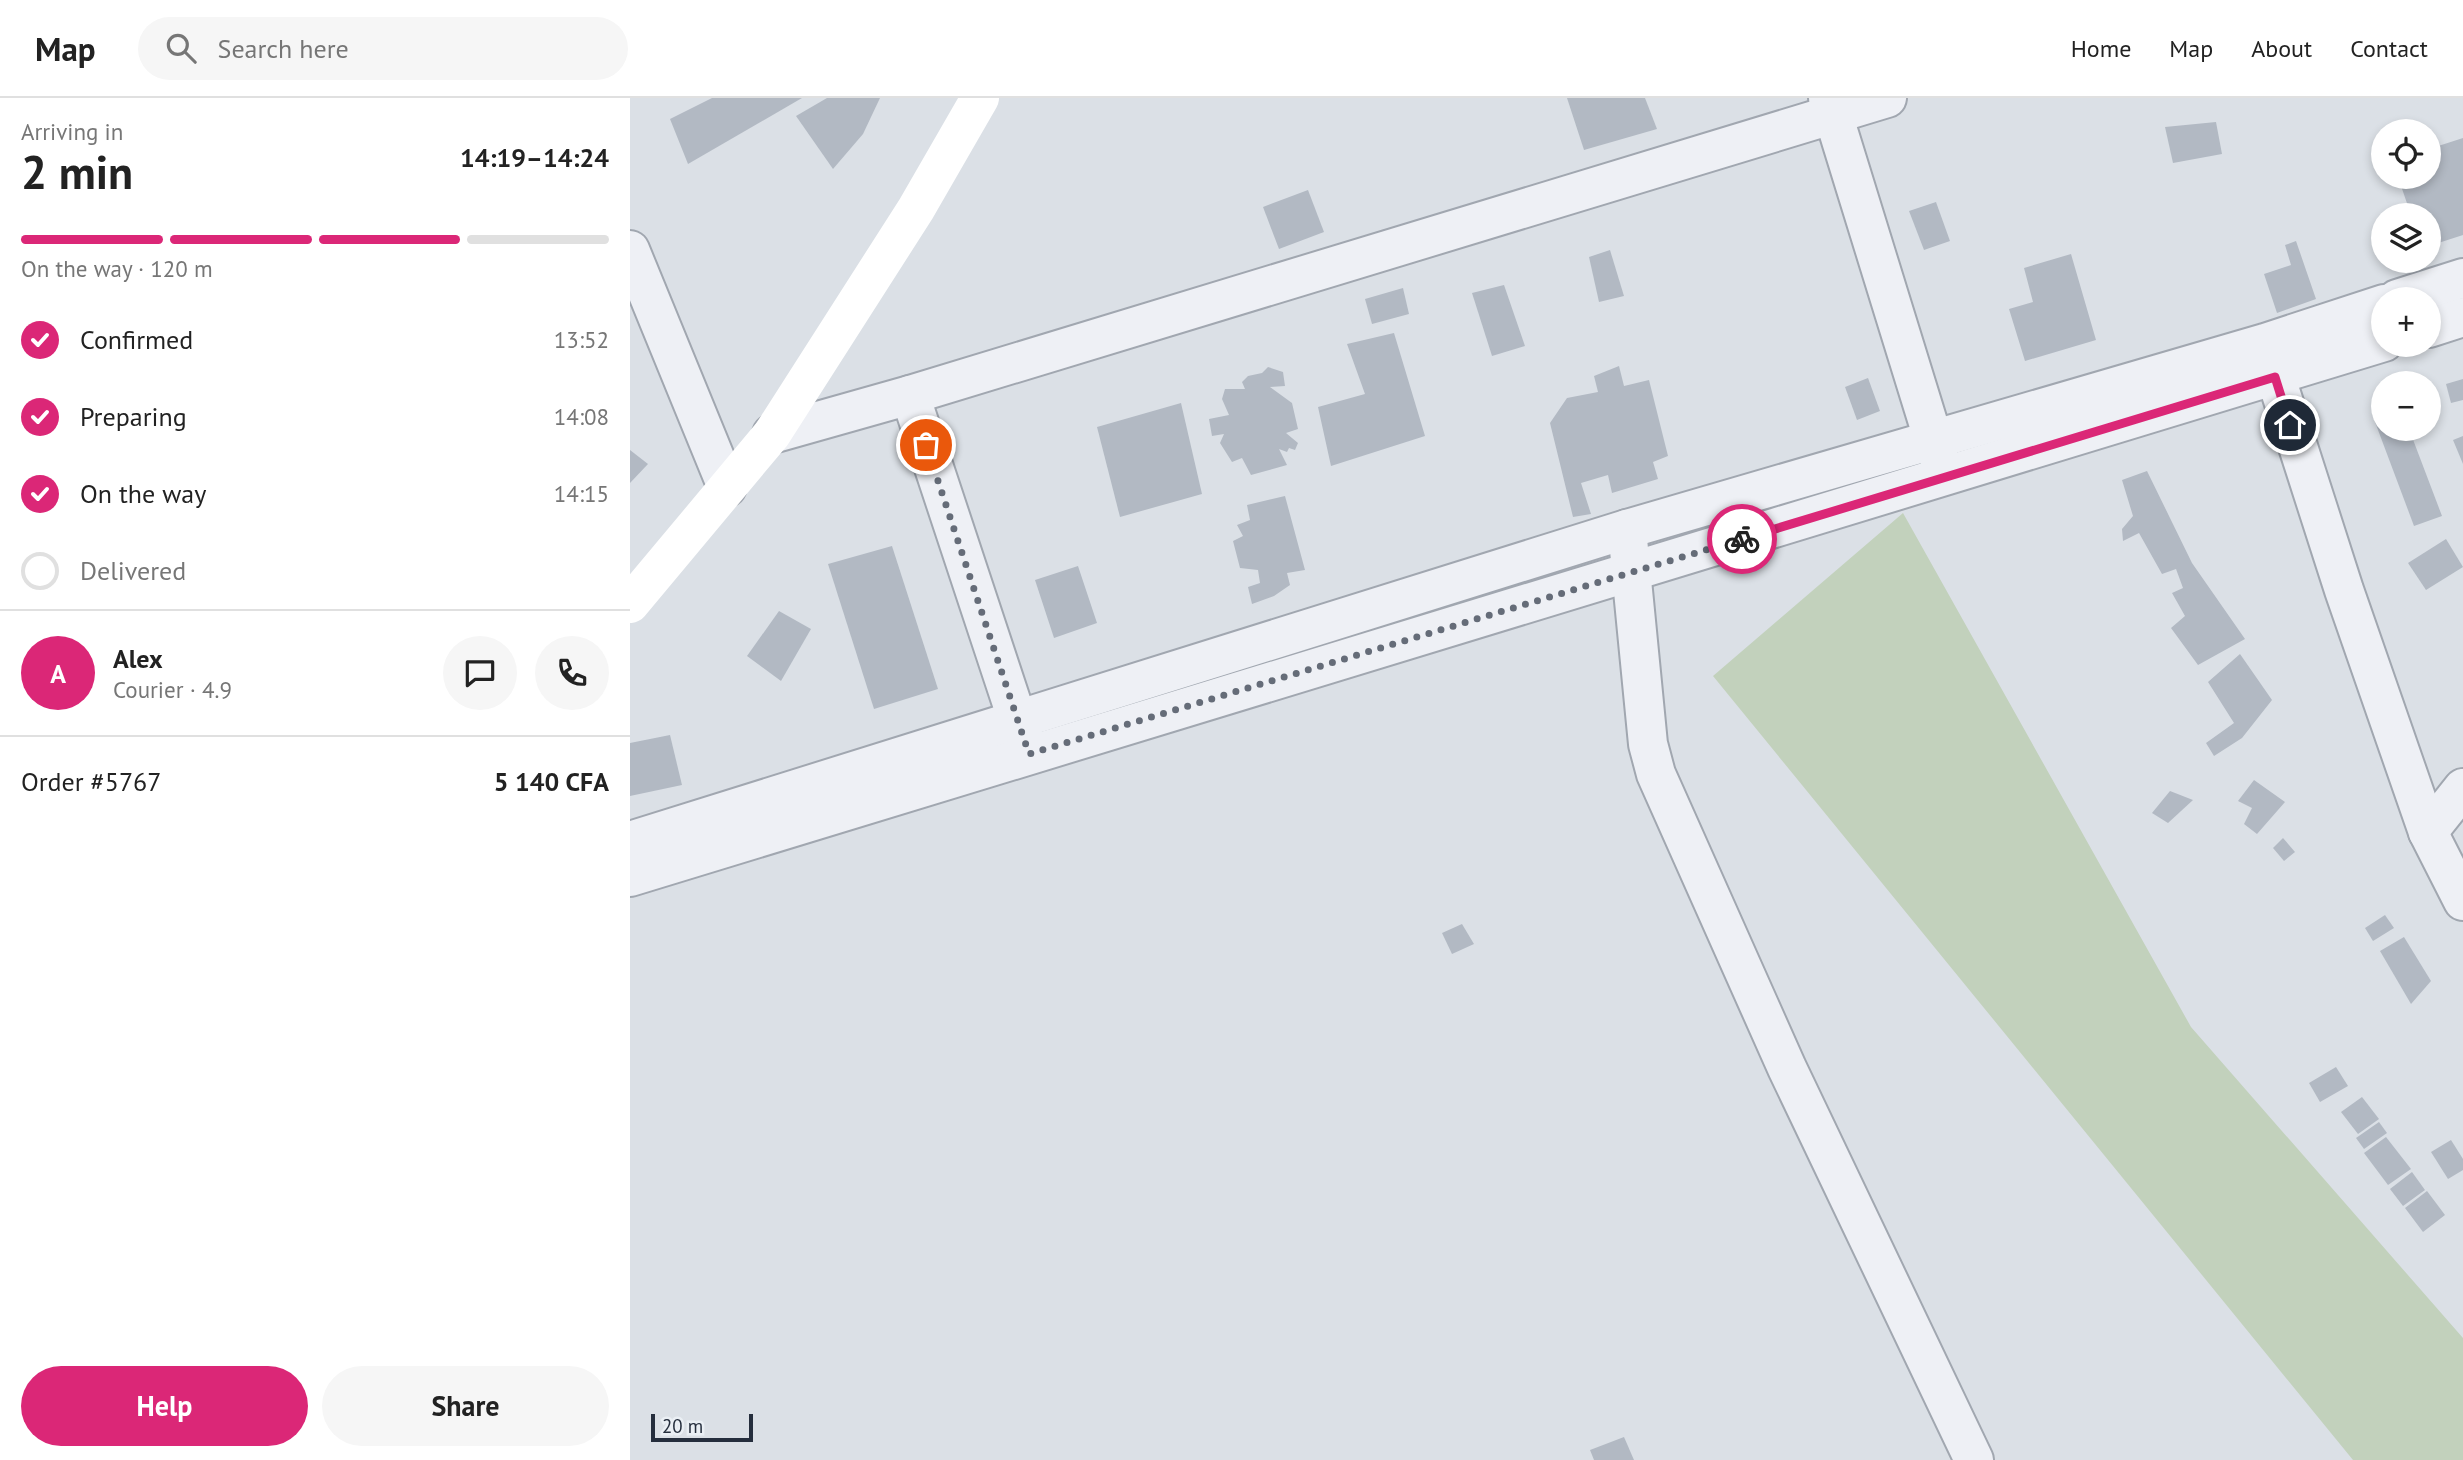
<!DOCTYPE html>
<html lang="en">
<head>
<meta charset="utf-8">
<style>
	:root { --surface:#fff; --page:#f6f6f6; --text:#222; --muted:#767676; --line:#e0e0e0; --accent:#db2777 }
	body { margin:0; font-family:"PT Sans",sans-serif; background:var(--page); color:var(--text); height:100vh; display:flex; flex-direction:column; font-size:26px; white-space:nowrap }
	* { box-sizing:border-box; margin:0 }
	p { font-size:23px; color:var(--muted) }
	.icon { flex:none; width:38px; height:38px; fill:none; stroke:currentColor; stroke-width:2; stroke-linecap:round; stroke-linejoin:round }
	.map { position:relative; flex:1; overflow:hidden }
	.details { display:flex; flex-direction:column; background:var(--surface); width:630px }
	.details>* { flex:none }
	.controls { position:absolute; left:1741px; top:21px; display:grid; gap:14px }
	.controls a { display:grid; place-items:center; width:70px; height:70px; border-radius:50%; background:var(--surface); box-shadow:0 4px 10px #0003; font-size:35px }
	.scale { position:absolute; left:21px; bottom:18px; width:102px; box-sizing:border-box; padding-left:7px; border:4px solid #252e3d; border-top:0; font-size:19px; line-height:24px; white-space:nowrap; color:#252e3d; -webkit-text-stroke:5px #eaeff4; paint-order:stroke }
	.pin { position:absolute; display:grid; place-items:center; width:60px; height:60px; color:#fff; margin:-30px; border:4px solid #fff; border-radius:50%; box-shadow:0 2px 7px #0007 }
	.courier { position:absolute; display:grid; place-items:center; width:70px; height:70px; margin:-35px; border:5px solid #db2777; border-radius:50%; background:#fff; color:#222; box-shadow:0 2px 9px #0007 }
	.head em { font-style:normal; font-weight:700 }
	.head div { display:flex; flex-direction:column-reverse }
	.head { display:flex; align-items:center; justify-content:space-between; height:119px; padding:0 21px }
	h1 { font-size:46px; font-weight:700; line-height:52px }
	.bar { display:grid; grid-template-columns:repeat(4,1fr); gap:10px 7px; align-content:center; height:84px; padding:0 21px }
	.bar i { height:9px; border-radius:5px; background:var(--line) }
	.bar .current { background:var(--accent) }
	.bar p { grid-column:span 4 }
	.line { display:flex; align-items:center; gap:18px; padding:0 21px; border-top:2px solid var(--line) }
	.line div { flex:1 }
	.round { display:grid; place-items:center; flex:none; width:74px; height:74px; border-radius:37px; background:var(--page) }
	ol { padding:0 21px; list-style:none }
	li { display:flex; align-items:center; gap:21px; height:77px }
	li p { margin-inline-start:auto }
	li .icon { padding:7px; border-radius:50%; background:var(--accent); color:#fff; stroke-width:4 }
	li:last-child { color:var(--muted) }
	li i { width:38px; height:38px; border:4px solid var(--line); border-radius:50% }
	.action { display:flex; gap:14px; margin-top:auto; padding:14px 21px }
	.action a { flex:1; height:80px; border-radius:42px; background:var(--accent); color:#fff; font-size:28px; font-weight:700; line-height:80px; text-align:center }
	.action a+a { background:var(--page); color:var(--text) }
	header { display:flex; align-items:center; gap:42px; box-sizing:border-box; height:98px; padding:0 35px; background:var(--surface); border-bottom:2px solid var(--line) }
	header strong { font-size:33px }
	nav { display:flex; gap:38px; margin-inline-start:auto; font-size:24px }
	.search { width:490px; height:63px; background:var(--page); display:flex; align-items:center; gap:18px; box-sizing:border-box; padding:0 24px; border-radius:38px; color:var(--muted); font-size:26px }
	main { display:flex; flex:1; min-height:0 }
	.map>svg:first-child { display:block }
</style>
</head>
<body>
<header>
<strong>Map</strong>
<div class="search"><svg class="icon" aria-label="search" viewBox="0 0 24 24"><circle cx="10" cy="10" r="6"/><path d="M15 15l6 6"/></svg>Search here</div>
<nav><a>Home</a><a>Map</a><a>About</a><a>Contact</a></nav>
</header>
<main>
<section class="details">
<div class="head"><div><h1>2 min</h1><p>Arriving in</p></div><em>14:19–14:24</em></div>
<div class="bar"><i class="current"></i><i class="current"></i><i class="current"></i><i></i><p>On the way · 120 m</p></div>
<ol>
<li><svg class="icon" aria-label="check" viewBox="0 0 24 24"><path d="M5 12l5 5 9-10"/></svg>Confirmed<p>13:52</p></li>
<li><svg class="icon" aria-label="check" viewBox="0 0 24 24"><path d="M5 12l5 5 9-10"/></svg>Preparing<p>14:08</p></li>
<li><svg class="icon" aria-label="check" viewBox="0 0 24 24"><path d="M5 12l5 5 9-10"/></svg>On the way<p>14:15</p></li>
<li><i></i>Delivered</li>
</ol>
<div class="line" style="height:126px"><b class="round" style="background:var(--accent);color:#fff">A</b><div><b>Alex</b><p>Courier · 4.9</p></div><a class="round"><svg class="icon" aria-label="chat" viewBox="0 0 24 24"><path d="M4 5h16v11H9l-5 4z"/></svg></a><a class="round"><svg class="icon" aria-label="phone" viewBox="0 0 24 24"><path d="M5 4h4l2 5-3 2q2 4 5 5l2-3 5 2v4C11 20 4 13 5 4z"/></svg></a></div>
<div class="line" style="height:91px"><div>Order #5767</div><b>5 140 CFA</b></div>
<div class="action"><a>Help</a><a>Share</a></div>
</section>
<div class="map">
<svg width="1833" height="1362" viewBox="0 0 1833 1362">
	<rect width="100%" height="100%" fill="#dbe0e6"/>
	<path fill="#c2d1bc" d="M 1273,415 L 1561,929 L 1833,1240 L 1833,1362 L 1723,1362 L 1083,578 Z"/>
	<g fill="#b2b9c3">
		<path d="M 82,0 L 172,0 L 58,66 L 40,21 Z"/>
		<path d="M 197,0 L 250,0 L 233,36 L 203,71 L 166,18 Z"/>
		<path d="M 937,0 L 1015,0 L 1027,31 L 954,52 Z"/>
		<path d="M 1586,24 L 1592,56 L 1543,65 L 1535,29 Z"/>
		<path d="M 1833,40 L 1833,137 L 1799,148 L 1799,117 L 1781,117 L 1768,79 L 1799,79 L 1799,51 Z"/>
		<path d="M 678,92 L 694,134 L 649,151 L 633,109 Z"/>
		<path d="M 1306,104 L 1320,143 L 1294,152 L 1279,113 Z"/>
		<path d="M 1666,143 L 1686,201 L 1647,215 L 1634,176 L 1661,167 L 1655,147 Z"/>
		<path d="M 980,152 L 994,198 L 969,204 L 959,159 Z"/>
		<path d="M 1441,156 L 1466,242 L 1395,263 L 1379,211 L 1403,204 L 1394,170 Z"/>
		<path d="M 874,187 L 895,248 L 862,258 L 842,195 Z"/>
		<path d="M 773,190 L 779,216 L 742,226 L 735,201 Z"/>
		<path d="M 764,235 L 795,338 L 701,368 L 688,309 L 735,296 L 717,246 Z"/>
		<path d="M 989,268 L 994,288 L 1019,282 L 1038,358 L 1023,364 L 1028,381 L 982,395 L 978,377 L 951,385 L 961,416 L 943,419 L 920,325 L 937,300 L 968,294 L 964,278 Z"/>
		<path d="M 638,269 L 653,274 L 655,288 L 640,289 L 662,305 L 668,331 L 656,335 L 668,345 L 665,352 L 659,350 L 657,354 L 649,351 L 657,367 L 621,377 L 612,360 L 602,364 L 590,345 L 594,336 L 582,338 L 579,321 L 599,317 L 592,301 L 595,291 L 615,291 L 612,284 L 618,278 L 632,275 Z"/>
		<path d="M 1238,280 L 1250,313 L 1227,322 L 1215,289 Z"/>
		<path d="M 1833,281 L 1833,302 L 1821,305 L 1816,286 Z"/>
		<path d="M 551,305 L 572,396 L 490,419 L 467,329 Z"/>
		<path d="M 1754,312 L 1754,331 L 1779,331 L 1812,418 L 1784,428 L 1742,316 Z"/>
		<path d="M 1833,338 L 1833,366 L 1823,342 Z"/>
		<path d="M 0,352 L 18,366 L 0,385 Z"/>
		<path d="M 1517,373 L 1562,465 L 1615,541 L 1568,567 L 1541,530 L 1555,518 L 1542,495 L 1553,490 L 1546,471 L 1532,476 L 1509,435 L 1493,443 L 1492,431 L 1503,418 L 1492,382 Z"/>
		<path d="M 655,398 L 675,472 L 657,475 L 660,487 L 644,498 L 622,506 L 618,489 L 630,485 L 628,472 L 610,470 L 603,443 L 613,438 L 607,427 L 620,422 L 617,407 Z"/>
		<path d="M 1816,441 L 1833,469 L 1796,492 L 1778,465 Z"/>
		<path d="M 262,448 L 308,591 L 244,611 L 198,466 Z"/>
		<path d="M 448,468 L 467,525 L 424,540 L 405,482 Z"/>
		<path d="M 149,513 L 181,531 L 151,583 L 117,558 Z"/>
		<path d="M 1610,556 L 1642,602 L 1612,640 L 1584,658 L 1576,645 L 1604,625 L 1578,584 Z"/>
		<path d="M 40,637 L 52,687 L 0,698 L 0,645 Z"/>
		<path d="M 1624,682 L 1655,704 L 1627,736 L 1614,726 L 1622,710 L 1608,703 Z"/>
		<path d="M 1540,693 L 1563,702 L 1538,725 L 1522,715 Z"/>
		<path d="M 1653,740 L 1665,754 L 1654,763 L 1643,750 Z"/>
		<path d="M 1755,817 L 1764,830 L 1743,843 L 1735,830 Z"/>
		<path d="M 832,826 L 844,846 L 822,856 L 812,835 Z"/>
		<path d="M 1774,839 L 1801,883 L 1781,906 L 1750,853 Z"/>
		<path d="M 1706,969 L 1718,988 L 1690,1004 L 1679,985 Z"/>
		<path d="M 1732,999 L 1749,1021 L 1728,1036 L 1711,1014 Z"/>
		<path d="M 1749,1024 L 1757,1035 L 1734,1051 L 1726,1040 Z"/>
		<path d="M 1756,1039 L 1781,1071 L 1758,1087 L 1734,1055 Z"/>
		<path d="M 1821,1042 L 1833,1061 L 1833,1072 L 1818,1081 L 1801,1054 Z"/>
		<path d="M 1782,1074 L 1795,1092 L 1773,1108 L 1760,1091 Z"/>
		<path d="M 1797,1093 L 1815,1117 L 1793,1134 L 1775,1110 Z"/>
		<path d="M 994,1339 L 1004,1362 L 964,1362 L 960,1352 Z"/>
	</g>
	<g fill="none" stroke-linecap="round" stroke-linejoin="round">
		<g stroke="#a1a7b0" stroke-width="42">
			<g id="minor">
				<path d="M 1198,0 L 1313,373"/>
				<path d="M 0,152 L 97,389"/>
				<path d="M 280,297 L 398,654"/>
				<path d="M 142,336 L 280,297 L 1257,0"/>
				<path d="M 997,431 L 1018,646 L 1026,676 L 1157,970 L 1344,1362"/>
				<path d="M 1798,734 L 1833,690"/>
			</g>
		</g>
		<g stroke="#a1a7b0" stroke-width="42">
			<g id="tertiary">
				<path d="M 1767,201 L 1833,180"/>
				<path d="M 1799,230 L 1833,219"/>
				<path d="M 1638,255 L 1714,492 L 1798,734 L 1833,803"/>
				<path d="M 0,743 L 997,431 L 1635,245 L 1754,206"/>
				<path d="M 0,779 L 1754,244"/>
			</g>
		</g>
		<use href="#minor" stroke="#eef0f5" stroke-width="38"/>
		<use href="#tertiary" stroke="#eef0f5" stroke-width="38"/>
		<path stroke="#fff" stroke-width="38" d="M 0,506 L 142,336 L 286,111 L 350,0"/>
	</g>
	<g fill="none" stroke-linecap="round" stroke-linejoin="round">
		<path stroke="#656c78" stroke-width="7" stroke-dasharray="0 12.6" d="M 296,347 L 399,656 L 1112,441"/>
		<path stroke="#db2777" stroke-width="9" d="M 1112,441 L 1645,279 L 1660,327"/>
	</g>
</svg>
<div class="controls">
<a><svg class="icon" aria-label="locate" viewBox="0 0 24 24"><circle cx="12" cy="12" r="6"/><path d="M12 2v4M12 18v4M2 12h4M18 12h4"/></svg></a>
<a><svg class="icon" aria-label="layers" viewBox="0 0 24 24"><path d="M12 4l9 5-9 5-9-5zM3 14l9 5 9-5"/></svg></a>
<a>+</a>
<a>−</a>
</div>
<div class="scale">20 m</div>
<div class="pin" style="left:296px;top:347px;background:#ea580c"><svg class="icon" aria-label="bag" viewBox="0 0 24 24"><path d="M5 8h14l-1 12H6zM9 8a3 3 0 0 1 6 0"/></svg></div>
<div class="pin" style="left:1660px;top:327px;background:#1f2937"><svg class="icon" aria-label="home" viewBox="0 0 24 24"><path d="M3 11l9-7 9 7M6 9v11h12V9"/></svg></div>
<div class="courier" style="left:1112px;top:441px"><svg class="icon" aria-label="bike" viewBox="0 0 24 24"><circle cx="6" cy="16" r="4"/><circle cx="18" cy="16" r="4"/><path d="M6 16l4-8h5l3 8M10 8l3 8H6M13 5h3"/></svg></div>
</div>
</main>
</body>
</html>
